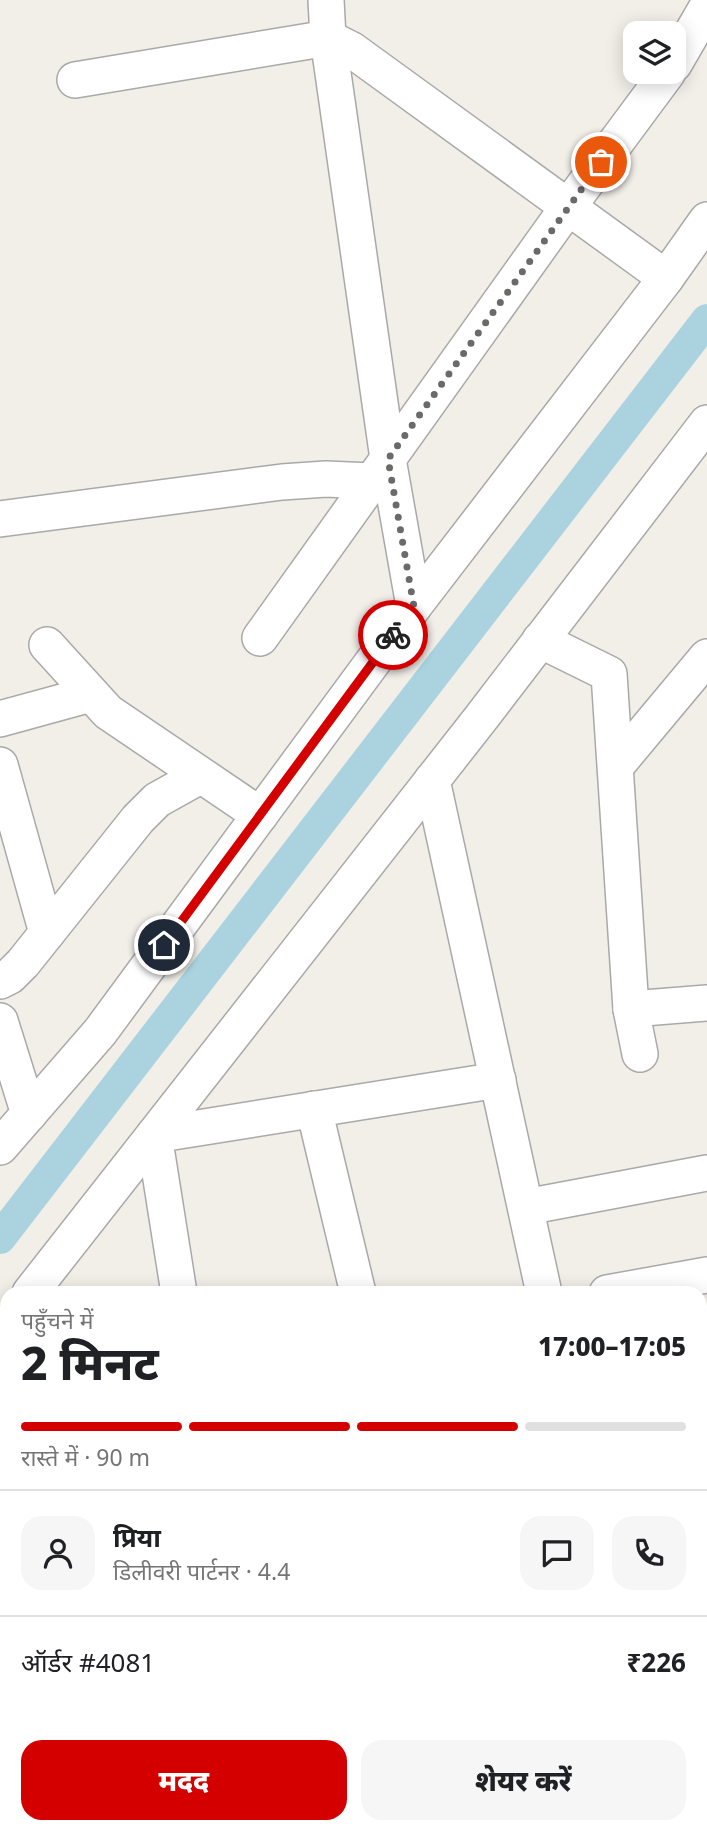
<!DOCTYPE html>
<html lang="hi">
<head>
<meta charset="utf-8">
<style>
	:root { --surface:#fff; --page:#f6f6f6; --text:#202124; --muted:#757577; --line:#e0e0e0; --accent:#d40000 }
	body { margin:0; font-family:"Noto Sans","Noto Sans Devanagari",sans-serif; background:var(--page); color:var(--text); height:100vh; display:flex; flex-direction:column; font-size:26px; white-space:nowrap }
	* { box-sizing:border-box; margin:0 }
	p { font-size:23px; color:var(--muted) }
	.icon { flex:none; width:38px; height:38px; fill:none; stroke:currentColor; stroke-width:2; stroke-linecap:round; stroke-linejoin:round }
	.map { position:relative; flex:1; overflow:hidden }
	.panel { position:absolute; left:0px; top:1286px; width:707px; height:548px; display:flex; flex-direction:column; background:var(--surface); border-radius:21px 21px 0 0; box-shadow:0 4px 18px #0003 }
	.panel>* { flex:none }
	.controls { position:absolute; left:623px; top:21px; display:grid; gap:14px }
	.controls a { display:grid; place-items:center; width:63px; height:63px; border-radius:14px; background:var(--surface); box-shadow:0 4px 18px #0003; font-size:35px }
	.pin { position:absolute; display:grid; place-items:center; width:60px; height:60px; color:#fff; margin:-30px; border:4px solid #fff; border-radius:50%; box-shadow:0 2px 7px #0007 }
	.courier { position:absolute; display:grid; place-items:center; width:70px; height:70px; margin:-35px; border:5px solid #d40000; border-radius:50%; background:#fff; color:#222; box-shadow:0 2px 9px #0007 }
	.overview em { font-style:normal; font-weight:800 }
	.overview div { display:flex; flex-direction:column-reverse }
	.overview { display:flex; align-items:center; justify-content:space-between; height:119px; padding:0 21px }
	h1 { font-size:46px; font-weight:800; line-height:52px }
	.bar { display:grid; grid-template-columns:repeat(4,1fr); gap:10px 7px; align-content:center; height:84px; padding:0 21px }
	.bar i { height:9px; border-radius:5px; background:var(--line) }
	.bar .on { background:var(--accent) }
	.bar p { grid-column:span 4 }
	.line { display:flex; align-items:center; gap:18px; padding:0 21px; border-top:2px solid var(--line) }
	.line div { flex:1 }
	.round { display:grid; place-items:center; flex:none; width:74px; height:74px; border-radius:21px; background:var(--page) }
	.action { display:flex; gap:14px; margin-top:auto; padding:14px 21px }
	.action a { flex:1; height:80px; border-radius:21px; background:var(--accent); color:#fff; font-size:28px; font-weight:800; line-height:80px; text-align:center }
	.action a+a { background:var(--page); color:var(--text) }
	.map>svg:first-child { display:block }
</style>
</head>
<body>
<div class="map">
<svg width="707" height="1833" viewBox="0 0 707 1833">
	<rect width="100%" height="100%" fill="#f2efe9"/>
	<g fill="none" stroke-linecap="round" stroke-linejoin="round">
		<path stroke="#aad3df" stroke-width="32" d="M 0,1238 L 707,320"/>
		<g stroke="#a9a9a9" stroke-width="38">
			<g id="minor">
				<path d="M 326,0 L 328,38 L 388,459 L 414,606"/>
				<path d="M 674,64 L 707,7"/>
				<path d="M 75,80 L 328,38 L 352,50 L 666,278"/>
				<path d="M 0,519 L 282,482 L 326,479 L 372,481"/>
				<path d="M 260,638 L 568,207 L 668,72"/>
				<path d="M 540,640 L 609,674 L 631,1009 L 640,1054"/>
				<path d="M 47,645 L 108,712 L 260,815"/>
				<path d="M 0,719 L 91,694"/>
				<path d="M 0,765 L 47,933"/>
				<path d="M 616,766 L 707,657"/>
				<path d="M 432,780 L 544,1293"/>
				<path d="M 0,981 L 10,976 L 23,963 L 138,819 L 157,800 L 200,776"/>
				<path d="M 631,1009 L 707,1003"/>
				<path d="M 0,1021 L 29,1114"/>
				<path d="M 314,1109 L 358,1293"/>
				<path d="M 0,1147 L 100,1032 L 414,606 L 666,278 L 707,220"/>
				<path d="M 526,1207 L 707,1173"/>
				<path d="M 30,1293 L 481,718 L 707,423"/>
				<path d="M 179,1293 L 154,1135 L 498,1080"/>
				<path d="M 607,1293 L 707,1275"/>
				<path d="M 0,1332 L 7,1323"/>
				<path d="M 700,1462 L 707,1461"/>
				<path d="M 0,1541 L 7,1540"/>
				<path d="M 700,1628 L 707,1626"/>
				<path d="M 0,1637 L 7,1665"/>
				<path d="M 0,1744 L 7,1743"/>
				<path d="M 700,1772 L 707,1771"/>
				<path d="M 48,1827 L 49,1833"/>
				<path d="M 127,1827 L 129,1833"/>
				<path d="M 586,1827 L 587,1833"/>
				<path d="M 179,1833 L 211,1827"/>
			</g>
		</g>
		<use href="#minor" stroke="#fff" stroke-width="35"/>
	</g>
	<g fill="none" stroke-linecap="round" stroke-linejoin="round">
		<path stroke="#6b6a68" stroke-width="7" stroke-dasharray="0 12.6" d="M 393,635 L 414,607 L 388,459 L 601,162"/>
		<path stroke="#d40000" stroke-width="9" d="M 164,945 L 393,635"/>
	</g>
</svg>
<div class="controls">
<a><svg class="icon" aria-label="layers" viewBox="0 0 24 24"><path d="M12 4l9 5-9 5-9-5zM3 14l9 5 9-5"/></svg></a>
</div>
<div class="pin" style="left:601px;top:162px;background:#ea580c"><svg class="icon" aria-label="bag" viewBox="0 0 24 24"><path d="M5 8h14l-1 12H6zM9 8a3 3 0 0 1 6 0"/></svg></div>
<div class="pin" style="left:164px;top:945px;background:#1f2937"><svg class="icon" aria-label="home" viewBox="0 0 24 24"><path d="M3 11l9-7 9 7M6 9v11h12V9"/></svg></div>
<div class="courier" style="left:393px;top:635px"><svg class="icon" aria-label="bike" viewBox="0 0 24 24"><circle cx="6" cy="16" r="4"/><circle cx="18" cy="16" r="4"/><path d="M6 16l4-8h5l3 8M10 8l3 8H6M13 5h3"/></svg></div>
<section class="panel">
<div class="overview"><div><h1>2 मिनट</h1><p>पहुँचने में</p></div><em>17:00–17:05</em></div>
<div class="bar"><i class="on"></i><i class="on"></i><i class="on"></i><i></i><p>रास्ते में · 90 m</p></div>
<div class="line" style="height:126px"><a class="round"><svg class="icon" aria-label="person" viewBox="0 0 24 24"><circle cx="12" cy="8" r="4"/><path d="M4 21q1-7 8-7t8 7"/></svg></a><div><b>प्रिया</b><p>डिलीवरी पार्टनर · 4.4</p></div><a class="round"><svg class="icon" aria-label="chat" viewBox="0 0 24 24"><path d="M4 5h16v11H9l-5 4z"/></svg></a><a class="round"><svg class="icon" aria-label="phone" viewBox="0 0 24 24"><path d="M5 4h4l2 5-3 2q2 4 5 5l2-3 5 2v4C11 20 4 13 5 4z"/></svg></a></div>
<div class="line" style="height:91px"><div>ऑर्डर #4081</div><b>₹226</b></div>
<div class="action"><a>मदद</a><a>शेयर करें</a></div>
</section>
</div>
</body>
</html>
